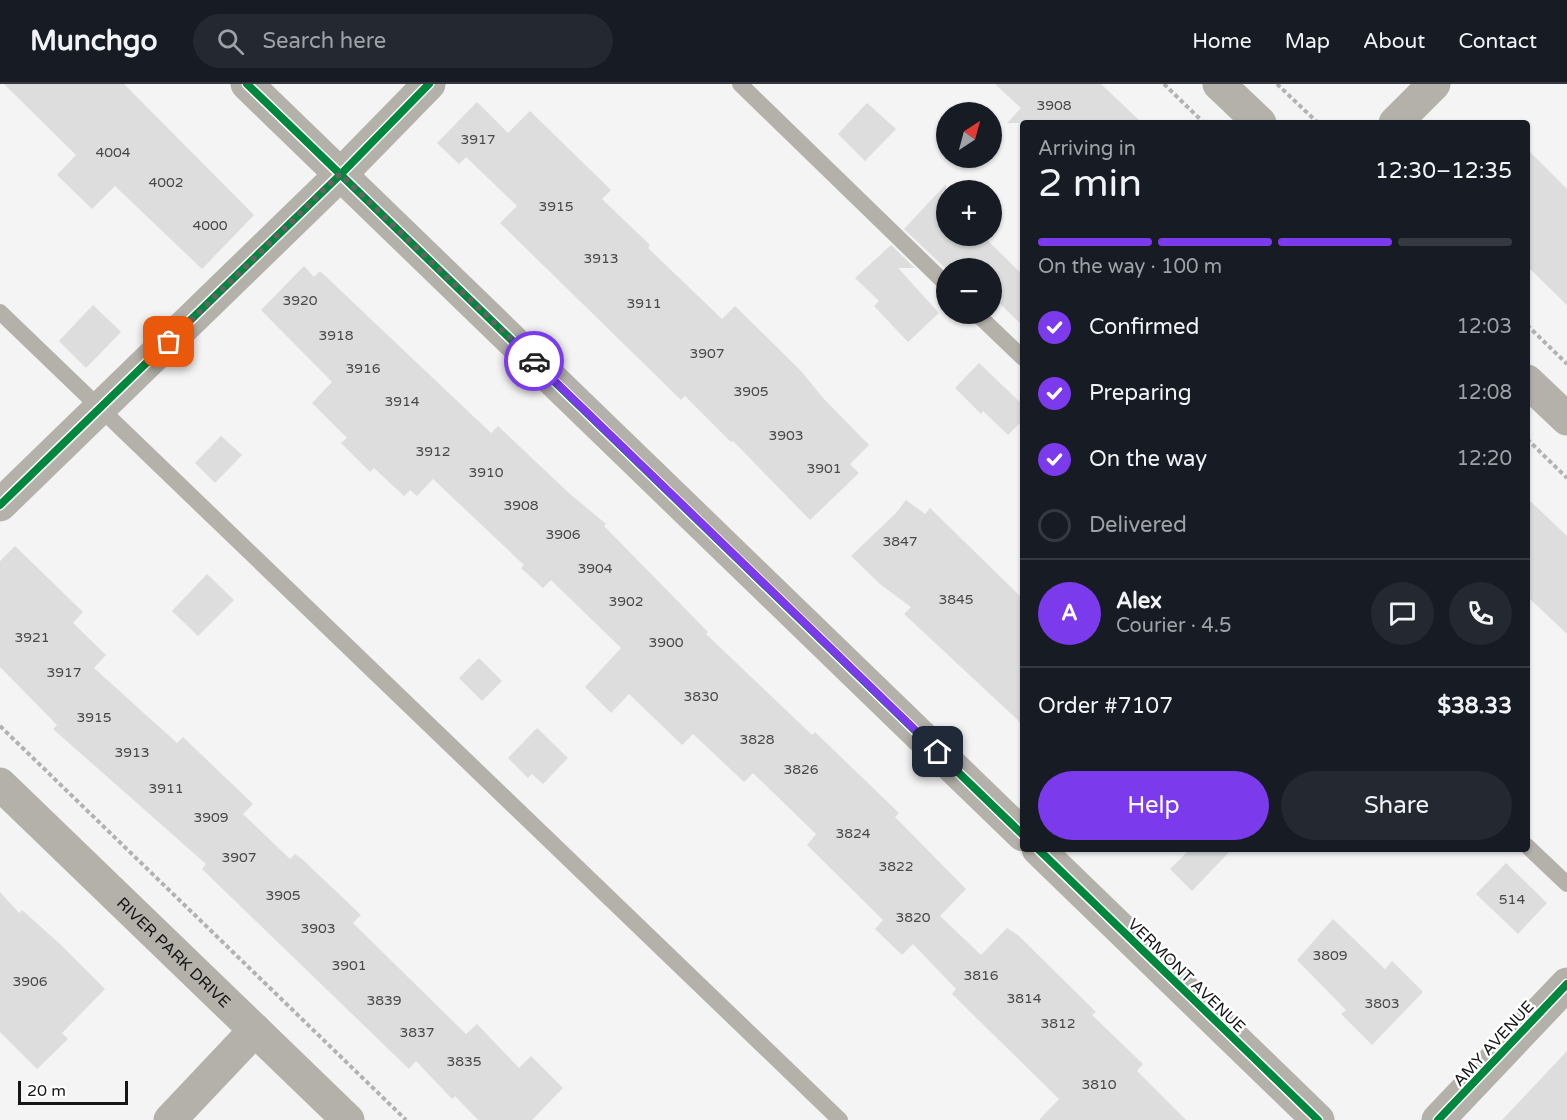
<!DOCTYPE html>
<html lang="en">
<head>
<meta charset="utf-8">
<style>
	:root { --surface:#171b24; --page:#242831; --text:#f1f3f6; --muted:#9ea1a6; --line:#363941; --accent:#7c3aed }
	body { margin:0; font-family:"Varela Round",sans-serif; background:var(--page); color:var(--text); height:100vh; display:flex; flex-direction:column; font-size:22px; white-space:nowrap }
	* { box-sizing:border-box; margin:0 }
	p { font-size:20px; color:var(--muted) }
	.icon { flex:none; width:33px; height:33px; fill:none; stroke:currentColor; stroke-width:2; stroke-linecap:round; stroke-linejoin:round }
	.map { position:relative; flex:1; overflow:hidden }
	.details { position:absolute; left:1020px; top:36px; width:510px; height:732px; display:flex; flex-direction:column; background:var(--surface); border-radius:6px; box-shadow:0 2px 4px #0004 }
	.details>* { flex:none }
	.needle { width:39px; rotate:36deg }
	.fabs { position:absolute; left:936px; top:18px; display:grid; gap:12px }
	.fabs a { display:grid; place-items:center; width:66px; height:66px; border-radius:50%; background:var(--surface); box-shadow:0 2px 4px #0004; font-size:30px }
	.scale { position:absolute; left:18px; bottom:15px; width:110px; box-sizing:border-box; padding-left:6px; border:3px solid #161617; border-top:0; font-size:16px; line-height:21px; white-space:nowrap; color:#161617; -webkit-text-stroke:4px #fff; paint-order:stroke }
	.pin { position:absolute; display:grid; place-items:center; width:51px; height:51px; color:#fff; margin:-26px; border-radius:12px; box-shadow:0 3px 9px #0006 }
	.courier { position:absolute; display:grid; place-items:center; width:60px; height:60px; margin:-30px; border:4px solid #7c3aed; border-radius:50%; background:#fff; color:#222; box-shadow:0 2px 8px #0007 }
	.head em { font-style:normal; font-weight:600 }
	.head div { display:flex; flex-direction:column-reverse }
	.head { display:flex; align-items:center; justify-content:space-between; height:102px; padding:0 18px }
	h1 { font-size:39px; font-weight:600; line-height:45px }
	.bar { display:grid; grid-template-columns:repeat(4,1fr); gap:9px 6px; align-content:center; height:72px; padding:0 18px }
	.bar i { height:8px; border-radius:4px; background:var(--line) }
	.bar .current { background:var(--accent) }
	.bar p { grid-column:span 4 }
	.line { display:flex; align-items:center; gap:15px; padding:0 18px; border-top:2px solid var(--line) }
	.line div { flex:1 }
	.round { display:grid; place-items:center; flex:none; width:63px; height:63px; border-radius:32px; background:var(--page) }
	ol { padding:0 18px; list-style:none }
	li { display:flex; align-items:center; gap:18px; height:66px }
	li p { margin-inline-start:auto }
	li .icon { padding:6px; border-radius:50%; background:var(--accent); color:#fff; stroke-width:4 }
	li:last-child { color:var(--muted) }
	li i { width:33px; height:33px; border:3px solid var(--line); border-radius:50% }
	.action { display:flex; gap:12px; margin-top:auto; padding:12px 18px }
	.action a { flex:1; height:69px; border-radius:36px; background:var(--accent); color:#fff; font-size:24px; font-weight:600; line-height:69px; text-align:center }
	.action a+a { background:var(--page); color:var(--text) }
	header { display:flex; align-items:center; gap:36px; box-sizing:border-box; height:84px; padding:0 30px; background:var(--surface); border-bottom:2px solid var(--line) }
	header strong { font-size:28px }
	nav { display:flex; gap:33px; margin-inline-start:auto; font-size:21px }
	.search { width:420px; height:54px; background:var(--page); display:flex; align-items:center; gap:15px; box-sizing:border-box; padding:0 21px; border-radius:33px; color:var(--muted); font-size:22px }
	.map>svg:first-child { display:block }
</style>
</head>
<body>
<header>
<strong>Munchgo</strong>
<div class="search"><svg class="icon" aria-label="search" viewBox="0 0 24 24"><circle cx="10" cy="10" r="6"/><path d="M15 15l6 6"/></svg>Search here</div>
<nav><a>Home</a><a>Map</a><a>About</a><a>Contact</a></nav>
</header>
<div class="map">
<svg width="1567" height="1036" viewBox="0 0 1567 1036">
	<rect width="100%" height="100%" fill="#f4f4f5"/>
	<g fill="#ddddde">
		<path d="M 4,0 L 124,0 L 254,131 L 202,185 L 115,102 L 92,125 L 57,91 L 76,71 Z"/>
		<path d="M 995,0 L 1101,0 L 1142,39 L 1007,39 L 1021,24 Z"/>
		<path d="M 477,18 L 508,49 L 530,27 L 611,106 L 602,115 L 650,161 L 648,164 L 722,235 L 735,222 L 801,287 L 824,315 L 869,361 L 850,380 L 859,389 L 810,436 L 733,357 L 731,358 L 685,312 L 681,316 L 500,139 L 517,122 L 466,73 L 459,80 L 437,59 Z"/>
		<path d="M 867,19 L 896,45 L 865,77 L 838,50 Z"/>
		<path d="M 1527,65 L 1567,105 L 1567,221 L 1527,182 Z"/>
		<path d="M 946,100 L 946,152 L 983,152 L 1023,191 L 1023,242 L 992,212 L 992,184 L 945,184 L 904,145 Z"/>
		<path d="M 891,161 L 915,184 L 898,184 L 939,229 L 908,258 L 874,222 L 879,217 L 855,194 Z"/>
		<path d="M 304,182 L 314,193 L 320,187 L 491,349 L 498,342 L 570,410 L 606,440 L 604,442 L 708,548 L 706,550 L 812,651 L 815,648 L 899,729 L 895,733 L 966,805 L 940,832 L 981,871 L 1007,844 L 1019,852 L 1096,928 L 1092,931 L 1143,980 L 1137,987 L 1186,1036 L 1039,1036 L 1059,1015 L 952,910 L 956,905 L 913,860 L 902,871 L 875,845 L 883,836 L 807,761 L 816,750 L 753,689 L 744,698 L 693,650 L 682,661 L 629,610 L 611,629 L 585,603 L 621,564 L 551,496 L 543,504 L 521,484 L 524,481 L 433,395 L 417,412 L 410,406 L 404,412 L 374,384 L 370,388 L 341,359 L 347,354 L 312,319 L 332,298 L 261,226 Z"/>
		<path d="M 93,221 L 121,248 L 86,284 L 59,257 Z"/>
		<path d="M 979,279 L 1023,321 L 1023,336 L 1008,351 L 983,327 L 981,330 L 955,304 Z"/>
		<path d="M 221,352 L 242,371 L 215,399 L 195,379 Z"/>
		<path d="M 1527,414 L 1567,452 L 1567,550 L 1527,512 Z"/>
		<path d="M 906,416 L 925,430 L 930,424 L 1023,515 L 1023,641 L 904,530 L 911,523 L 881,501 L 851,472 L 896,429 Z"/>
		<path d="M 15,462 L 83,528 L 73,539 L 106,571 L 94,584 L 177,659 L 183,653 L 253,720 L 243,730 L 290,775 L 295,770 L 302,775 L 361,831 L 353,839 L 466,950 L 477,940 L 519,984 L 531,972 L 563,1004 L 532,1036 L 478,1036 L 455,1012 L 452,1015 L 416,977 L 409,985 L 202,785 L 206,780 L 53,645 L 57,641 L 0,583 L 0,477 Z"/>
		<path d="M 207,490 L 234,516 L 198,552 L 172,527 Z"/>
		<path d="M 479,574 L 502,597 L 482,617 L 459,594 Z"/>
		<path d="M 537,644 L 568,674 L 543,700 L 532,690 L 528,694 L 508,674 Z"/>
		<path d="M 1190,765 L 1232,765 L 1192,807 L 1170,785 Z"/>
		<path d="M 1506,779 L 1547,819 L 1518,850 L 1476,810 Z"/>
		<path d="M 0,808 L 19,829 L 22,826 L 61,861 L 105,905 L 62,949 L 68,955 L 37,985 L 0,948 Z"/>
		<path d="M 1333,835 L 1385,885 L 1392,877 L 1423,908 L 1372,961 L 1341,930 L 1346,926 L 1297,876 Z"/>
		<path d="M 1567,967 L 1567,1036 L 1502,1036 Z"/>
	</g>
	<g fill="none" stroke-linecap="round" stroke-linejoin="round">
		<g stroke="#b3b2ae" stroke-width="4" stroke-dasharray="4.5 3" stroke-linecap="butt">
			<path d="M 1164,0 L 1204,39"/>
			<path d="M 1277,0 L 1318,39"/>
			<path d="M 1527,241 L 1567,280"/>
			<path d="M 1527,355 L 1567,394"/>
			<path d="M 0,642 L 406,1036"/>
		</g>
		<g stroke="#b4b1aa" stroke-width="16">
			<path d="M 740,0 L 946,200"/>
			<path d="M 0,228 L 840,1036"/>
			<path d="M 977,230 L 1023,274"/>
			<path d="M 1527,762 L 1567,800"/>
		</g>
		<g stroke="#b4b1aa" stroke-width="33">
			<path d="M 247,0 L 1023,751"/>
			<path d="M 1395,39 L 1434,0"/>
			<path d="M 0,421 L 341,90 L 429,0"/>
			<path d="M 1038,765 L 1318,1036"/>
			<path d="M 170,1036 L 255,946"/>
			<path d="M 1438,1036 L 1567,900"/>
		</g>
		<g stroke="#b4b1aa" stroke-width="33">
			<path d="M 1219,0 L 1260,39"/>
			<path d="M 1527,297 L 1567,335"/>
			<path id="s1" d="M 0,700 L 348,1036"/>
		</g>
		<g stroke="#fff" stroke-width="11">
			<g id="cycleway">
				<path d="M 247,0 L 1023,751"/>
				<path d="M 0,421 L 341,90 L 429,0"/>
				<path d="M 1038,765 L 1318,1036"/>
				<path d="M 1438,1036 L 1567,900"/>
			</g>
		</g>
		<use href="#cycleway" stroke="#00873e" stroke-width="8"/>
	</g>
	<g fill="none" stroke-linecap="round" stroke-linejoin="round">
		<path stroke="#646465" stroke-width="6" stroke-dasharray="0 10.8" d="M 169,258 L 340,90 L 534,277"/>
		<path stroke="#7c3aed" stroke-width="8" d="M 534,277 L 938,668"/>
	</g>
	<g text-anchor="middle" stroke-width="5" stroke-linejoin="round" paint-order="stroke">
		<g font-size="14" fill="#484849">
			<text x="1054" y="26">3908</text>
			<text x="478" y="60">3917</text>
			<text x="113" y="73">4004</text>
			<text x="166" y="103">4002</text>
			<text x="556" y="127">3915</text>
			<text x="210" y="146">4000</text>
			<text x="601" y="179">3913</text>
			<text x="300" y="221">3920</text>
			<text x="644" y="224">3911</text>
			<text x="336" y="256">3918</text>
			<text x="707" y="274">3907</text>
			<text x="363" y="289">3916</text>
			<text x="751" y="312">3905</text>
			<text x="402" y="322">3914</text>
			<text x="786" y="356">3903</text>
			<text x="433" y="372">3912</text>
			<text x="824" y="389">3901</text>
			<text x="486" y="393">3910</text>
			<text x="521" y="426">3908</text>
			<text x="563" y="455">3906</text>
			<text x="900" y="462">3847</text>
			<text x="595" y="489">3904</text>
			<text x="956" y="520">3845</text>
			<text x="626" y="522">3902</text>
			<text x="32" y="558">3921</text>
			<text x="666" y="563">3900</text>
			<text x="64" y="593">3917</text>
			<text x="701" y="617">3830</text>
			<text x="94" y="638">3915</text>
			<text x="757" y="660">3828</text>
			<text x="132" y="673">3913</text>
			<text x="801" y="690">3826</text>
			<text x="166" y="709">3911</text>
			<text x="211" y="738">3909</text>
			<text x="853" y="754">3824</text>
			<text x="239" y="778">3907</text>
			<text x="896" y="787">3822</text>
			<text x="283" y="816">3905</text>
			<text x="1512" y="820">514</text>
			<text x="913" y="838">3820</text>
			<text x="318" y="849">3903</text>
			<text x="1330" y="876">3809</text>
			<text x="349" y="886">3901</text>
			<text x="981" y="896">3816</text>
			<text x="30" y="902">3906</text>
			<text x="1024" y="919">3814</text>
			<text x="384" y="921">3839</text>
			<text x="1382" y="924">3803</text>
			<text x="1058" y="944">3812</text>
			<text x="417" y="953">3837</text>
			<text x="464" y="982">3835</text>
			<text x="1099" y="1005">3810</text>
		</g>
		<g font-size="16" fill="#161617" stroke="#fff">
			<text dy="6" stroke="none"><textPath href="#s1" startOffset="242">RIVER PARK DRIVE</textPath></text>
			<text transform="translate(1187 891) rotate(44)" y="6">VERMONT AVENUE</text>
			<text transform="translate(1493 959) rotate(-47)" y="6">AMY AVENUE</text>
		</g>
	</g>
</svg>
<div class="fabs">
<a><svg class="needle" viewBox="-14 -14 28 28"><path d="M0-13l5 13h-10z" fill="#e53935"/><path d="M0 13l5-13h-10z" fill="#9ea1a6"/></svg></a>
<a>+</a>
<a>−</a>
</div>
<div class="scale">20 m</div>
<div class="pin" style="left:169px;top:258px;background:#ea580c"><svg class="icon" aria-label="bag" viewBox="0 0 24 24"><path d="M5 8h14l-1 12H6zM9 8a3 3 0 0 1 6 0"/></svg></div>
<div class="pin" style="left:938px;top:668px;background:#1f2937"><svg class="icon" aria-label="home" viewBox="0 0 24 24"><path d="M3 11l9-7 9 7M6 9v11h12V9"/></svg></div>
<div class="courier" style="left:534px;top:277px"><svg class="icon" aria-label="car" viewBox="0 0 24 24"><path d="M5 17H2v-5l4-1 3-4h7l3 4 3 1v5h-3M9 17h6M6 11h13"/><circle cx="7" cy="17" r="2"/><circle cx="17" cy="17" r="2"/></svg></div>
<section class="details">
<div class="head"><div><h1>2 min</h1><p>Arriving in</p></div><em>12:30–12:35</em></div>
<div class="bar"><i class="current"></i><i class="current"></i><i class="current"></i><i></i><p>On the way · 100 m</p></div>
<ol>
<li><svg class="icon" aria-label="check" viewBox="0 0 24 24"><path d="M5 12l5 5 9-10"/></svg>Confirmed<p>12:03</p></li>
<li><svg class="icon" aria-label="check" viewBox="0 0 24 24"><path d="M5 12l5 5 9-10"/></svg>Preparing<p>12:08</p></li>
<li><svg class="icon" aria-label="check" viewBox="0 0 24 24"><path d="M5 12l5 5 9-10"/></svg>On the way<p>12:20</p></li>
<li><i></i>Delivered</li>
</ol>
<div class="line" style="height:108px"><b class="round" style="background:var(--accent);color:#fff">A</b><div><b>Alex</b><p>Courier · 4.5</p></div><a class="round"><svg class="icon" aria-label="chat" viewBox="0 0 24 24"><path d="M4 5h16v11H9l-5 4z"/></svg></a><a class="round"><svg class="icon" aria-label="phone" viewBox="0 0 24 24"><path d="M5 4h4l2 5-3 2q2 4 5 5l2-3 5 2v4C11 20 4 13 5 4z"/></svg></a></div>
<div class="line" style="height:78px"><div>Order #7107</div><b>$38.33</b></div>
<div class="action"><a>Help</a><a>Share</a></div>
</section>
</div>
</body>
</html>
